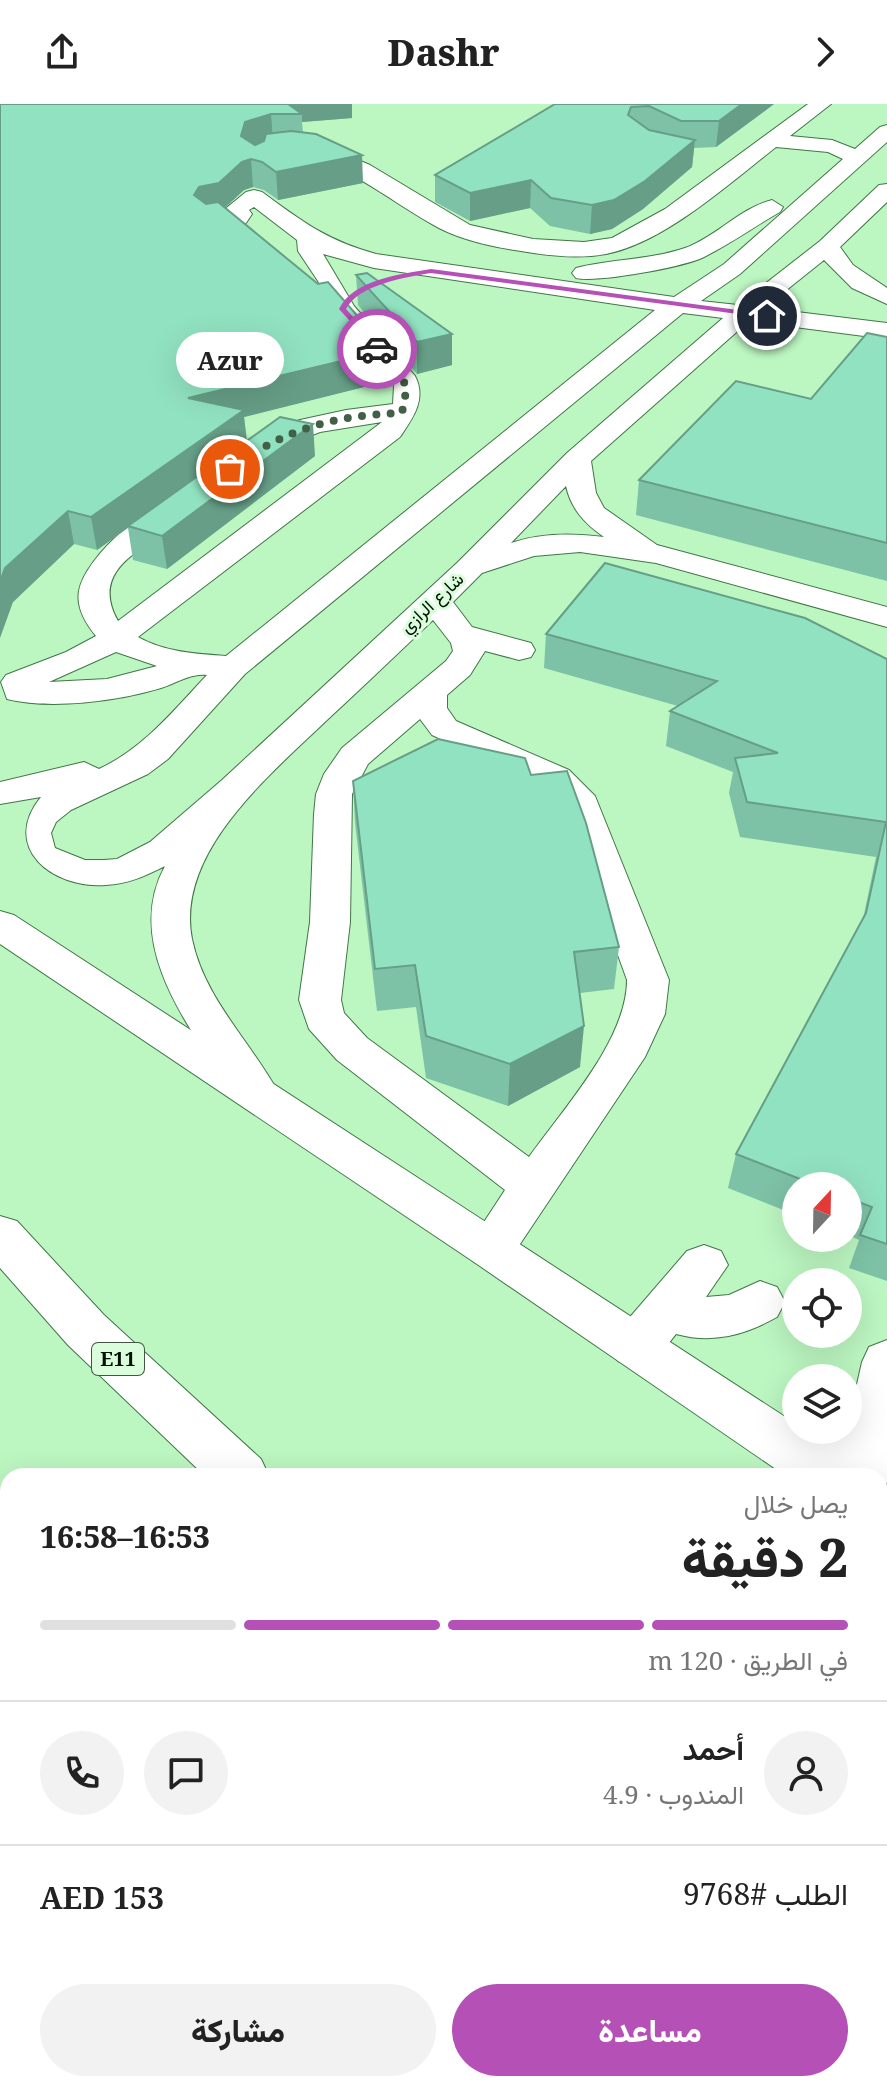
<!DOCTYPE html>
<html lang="ar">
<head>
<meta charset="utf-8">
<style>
	:root { --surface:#fff; --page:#f2f2f2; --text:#222; --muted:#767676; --line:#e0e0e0; --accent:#b450b6 }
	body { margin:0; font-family:"Noto Serif",Vazirmatn,serif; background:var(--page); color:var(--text); direction:rtl; height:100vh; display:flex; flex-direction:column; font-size:30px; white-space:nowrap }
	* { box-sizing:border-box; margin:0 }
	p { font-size:26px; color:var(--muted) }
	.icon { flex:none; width:44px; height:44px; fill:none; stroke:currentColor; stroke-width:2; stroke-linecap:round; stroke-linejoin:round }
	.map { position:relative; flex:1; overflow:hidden; direction:ltr }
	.sheet { position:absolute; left:0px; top:1364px; width:888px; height:624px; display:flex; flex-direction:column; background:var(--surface); border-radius:24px 24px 0 0; box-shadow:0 8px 32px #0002; direction:rtl }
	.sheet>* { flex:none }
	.needle { width:52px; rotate:22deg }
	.fabs { position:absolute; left:782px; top:1068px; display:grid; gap:16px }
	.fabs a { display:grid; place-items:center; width:80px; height:80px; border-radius:50%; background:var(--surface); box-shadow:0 8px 32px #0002; font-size:40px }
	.pin { position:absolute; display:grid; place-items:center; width:68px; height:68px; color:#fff; margin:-34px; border:4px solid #fff; border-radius:50%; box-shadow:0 2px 8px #0007 }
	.courier { position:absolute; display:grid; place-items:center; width:80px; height:80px; margin:-40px; border:6px solid #b450b6; border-radius:50%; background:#fff; color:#222; box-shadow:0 2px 10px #0007 }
	.bubble { position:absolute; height:56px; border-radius:28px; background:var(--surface); box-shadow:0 8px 32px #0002; font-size:26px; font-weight:800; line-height:56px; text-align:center; direction:rtl }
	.headline em { font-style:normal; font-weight:800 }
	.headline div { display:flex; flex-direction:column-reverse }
	.headline { display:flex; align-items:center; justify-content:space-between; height:136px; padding:0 40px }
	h1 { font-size:52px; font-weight:800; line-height:60px }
	.bar { display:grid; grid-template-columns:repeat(4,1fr); gap:12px 8px; align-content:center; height:96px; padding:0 40px }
	.bar i { height:10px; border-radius:6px; background:var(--line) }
	.bar .selected { background:var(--accent) }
	.bar p { grid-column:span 4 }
	.line { display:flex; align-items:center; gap:20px; padding:0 40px; border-top:2px solid var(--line) }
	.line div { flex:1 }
	.round { display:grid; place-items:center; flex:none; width:84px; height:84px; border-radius:42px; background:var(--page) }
	.primary-button { display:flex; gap:16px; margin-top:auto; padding:16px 40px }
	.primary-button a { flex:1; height:92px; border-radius:48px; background:var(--accent); color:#fff; font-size:32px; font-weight:800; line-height:92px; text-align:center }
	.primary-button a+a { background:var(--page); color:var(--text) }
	header { display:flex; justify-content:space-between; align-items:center; height:104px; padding:0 40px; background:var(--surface); font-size:36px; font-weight:800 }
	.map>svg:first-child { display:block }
</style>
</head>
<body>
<header><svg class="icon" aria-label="forward" viewBox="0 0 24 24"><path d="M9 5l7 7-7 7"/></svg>Dashr<svg class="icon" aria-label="share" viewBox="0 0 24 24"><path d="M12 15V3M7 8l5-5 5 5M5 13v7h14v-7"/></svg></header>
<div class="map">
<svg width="887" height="1988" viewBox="0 0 887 1988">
	<rect width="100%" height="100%" fill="#bcf6c1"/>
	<path fill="#9fc5a2" d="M 0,1830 L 8,1839 L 8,1980 L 135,1980 L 142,1988 L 5,1988 L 0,1982 Z"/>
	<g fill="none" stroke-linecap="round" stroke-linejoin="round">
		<g stroke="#417647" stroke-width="2">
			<g id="minor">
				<path d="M 808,0 L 831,0 L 790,32 L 832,36 L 855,45 L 880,23 L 887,21 L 887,38 L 740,170 L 701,197 L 738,201 L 820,137 L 879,81 L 887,80 L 887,98 L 840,143 L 853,161 L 887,184 L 887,200 L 852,184 L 824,156 L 764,204 L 887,219 L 887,235 L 749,217 L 591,357 L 596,389 L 604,404 L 657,441 L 887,503 L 887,523 L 656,459 L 580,448 L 534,452 L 482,469 L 453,498 L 472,523 L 531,539 L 535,546 L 531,553 L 519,556 L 485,547 L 470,571 L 447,591 L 447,604 L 456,617 L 569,666 L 595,692 L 669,876 L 665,910 L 645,953 L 508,1158 L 491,1164 L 474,1158 L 467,1144 L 505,1086 L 337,956 L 309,925 L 299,896 L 310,818 L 314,710 L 316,690 L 324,670 L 342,644 L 446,557 L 453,547 L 451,539 L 433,516 C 398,549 363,583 327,616 C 271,670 175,748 192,835 C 204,894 250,937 278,988 L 272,1000 L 256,1004 L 240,1000 C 197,933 120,845 165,762 C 145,772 128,780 106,781 C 52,785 0,743 41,693 L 0,700 L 0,678 L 84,658 L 99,665 C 144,644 174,606 207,571 C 190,569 177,579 161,584 C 118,597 51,606 7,595 L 1,578 L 6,571 L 66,548 L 96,532 C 86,520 76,504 79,487 C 84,454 154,390 187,398 L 192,404 C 167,440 83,455 118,517 L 382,318 L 320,328 L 259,352 L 249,350 L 245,344 L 249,338 L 300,316 L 346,306 L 393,300 L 394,282 L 390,275 L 331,205 L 318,177 L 298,147 L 297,136 L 254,103 L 249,106 L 252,110 L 246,119 L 211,126 L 200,119 L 203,114 L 226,109 L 224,106 L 246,88 L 254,86 L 262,88 C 303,118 326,136 376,150 L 674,193 L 724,160 L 843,55 L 828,48 L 776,43 C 730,79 664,139 606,150 C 579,155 549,152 521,147 C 494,143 464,137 439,124 C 391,98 354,64 300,50 L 297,46 L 300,42 L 307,40 L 334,46 L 370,61 L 470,121 L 533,135 L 584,138 L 612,134 L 665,105 ZM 323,150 L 374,164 L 655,206 L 226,552 C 196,550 165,548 138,533 L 400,333 C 413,314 427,295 415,272 L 354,202 ZM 683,209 L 723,214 L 567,349 L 458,458 L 222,676 L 150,738 L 117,755 L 104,756 L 85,756 L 55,744 L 51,729 L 56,718 L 71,706 L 148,670 L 168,655 L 245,570 ZM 566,382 C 571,405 585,420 604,433 C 574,429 540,429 511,439 ZM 116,548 L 157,562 L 107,575 L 49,578 ZM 420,615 L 432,631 L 543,682 L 565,704 L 627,876 C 627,936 563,1005 529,1053 L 367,934 L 344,909 L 341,896 L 350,818 L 352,690 L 368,660 Z"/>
				<path d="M 772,96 L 783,103 L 780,108 C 755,122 730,140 704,153 C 684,163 597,179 576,174 L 572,169 L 576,164 C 611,155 650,156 685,144 C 716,133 740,104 772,96 Z"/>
				<path d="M 704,1141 L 721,1147 L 728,1161 L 706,1193 L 729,1191 L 760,1177 L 777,1183 L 785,1198 L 777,1213 C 745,1231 713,1240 676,1230 C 657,1253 651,1269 618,1257 L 611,1242 L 618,1227 L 687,1147 Z"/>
				<path d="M 887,1236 L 887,1378 L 882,1389 L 880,1372 L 800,1372 L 812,1326 L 848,1326 L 848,1306 L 851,1307 L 862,1258 L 869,1243 Z"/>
			</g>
		</g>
		<g stroke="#417647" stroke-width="2">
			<g id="highway">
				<path d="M 0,807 L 14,811 L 796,1320 L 796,1326 L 805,1326 L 849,1355 L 857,1372 L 786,1372 L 474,1158 L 0,840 Z"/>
				<path d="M 0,1112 L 17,1117 L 104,1211 L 261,1355 L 269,1372 L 205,1372 L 68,1241 L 0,1164 Z"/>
				<path d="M 880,1381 L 887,1384 L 887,1436 L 880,1434 Z"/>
				<path d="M 0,1457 L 8,1460 L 8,1520 L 0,1517 Z"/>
				<path d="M 880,1891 L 887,1894 L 887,1965 L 880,1962 Z"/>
				<path d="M 444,1980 L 517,1980 L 520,1988 L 447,1988 Z"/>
			</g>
		</g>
		<use href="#minor" fill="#fff" fill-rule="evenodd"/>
		<use href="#highway" fill="#fff" fill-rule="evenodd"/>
	</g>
	<g fill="#7dc2a6">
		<path d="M 0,0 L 352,0 L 352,14 L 302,18 L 303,29 L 363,79 L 278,96 L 264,86 L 253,83 L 244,86 L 225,104 L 387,246 L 388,277 L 244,313 L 247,337 L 315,352 L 167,465 L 133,456 L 128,424 L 97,446 L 74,440 L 13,498 Z"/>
		<path d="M 555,0 L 774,0 L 716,43 L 694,44 L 692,63 L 643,105 L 612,125 L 590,130 L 550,122 L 530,104 L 470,117 L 435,98 L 435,71 Z"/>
		<path d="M 356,171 L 452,230 L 452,261 L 417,270 L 358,201 Z"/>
		<path d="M 887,233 L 887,477 L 636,411 L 639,376 L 811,295 Z"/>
		<path d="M 546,530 L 887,555 L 887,1177 L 849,1164 L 859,1136 L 848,1131 L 848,1082 L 796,1082 L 796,1111 L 728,1084 L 736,1050 L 863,815 L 876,753 L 740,733 L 729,689 L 733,668 L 666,642 L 670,607 L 678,602 L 544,564 Z"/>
		<path d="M 531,671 L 619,843 L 614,885 L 580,889 L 580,963 L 508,1002 L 426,974 L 416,903 L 377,907 L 355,719 L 353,677 Z"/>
	</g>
	<g fill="#669e87">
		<path d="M 279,0 L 352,0 L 352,14 L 302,18 L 302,10 Z"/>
		<path d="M 742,0 L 774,0 L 716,43 L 719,17 Z"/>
		<path d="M 271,10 L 273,37 L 251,55 L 253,83 L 244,86 L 221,107 L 202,111 L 194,91 L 199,83 L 241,32 L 245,18 Z"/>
		<path d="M 695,36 L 692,63 L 643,105 L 612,125 L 590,130 L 592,101 Z"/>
		<path d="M 362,51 L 363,79 L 278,96 L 276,68 Z"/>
		<path d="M 531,76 L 530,104 L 470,117 L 470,89 Z"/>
		<path d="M 452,230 L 452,261 L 417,270 L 417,238 Z"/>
		<path d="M 387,246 L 388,277 L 244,313 L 247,338 L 97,446 L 91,413 L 188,294 Z"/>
		<path d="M 313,320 L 315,352 L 167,465 L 162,432 Z"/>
		<path d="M 68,407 L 74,440 L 13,498 L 0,534 L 0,478 L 5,464 Z"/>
		<path d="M 584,922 L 580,963 L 508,1002 L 510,960 Z"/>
	</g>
	<g fill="#91e2c1" stroke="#669e87" stroke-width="2">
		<path d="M 0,0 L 288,0 L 302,10 L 271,10 L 245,18 L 241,32 L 255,41 L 264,37 L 266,30 L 291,27 L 316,30 L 362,51 L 276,68 L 262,58 L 251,55 L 242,58 L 219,79 L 199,83 L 194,91 L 206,100 L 218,98 L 318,180 L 328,178 L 387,246 L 188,294 L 244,306 L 91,413 L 68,407 L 5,464 L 0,478 Z"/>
		<path d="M 555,0 L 742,0 L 719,17 L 681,17 L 649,2 L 631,3 L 628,11 L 649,26 L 695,36 L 645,77 L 614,96 L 592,101 L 551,94 L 531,76 L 470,89 L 435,71 Z"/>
		<path d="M 367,169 L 452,230 L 417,238 L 356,171 Z"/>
		<path d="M 867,229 L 887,233 L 887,439 L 639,376 L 736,277 L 811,295 Z"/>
		<path d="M 280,313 L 313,320 L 162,432 L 128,422 Z"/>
		<path d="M 605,459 L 805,514 L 887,555 L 887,1140 L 860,1131 L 872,1103 L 848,1094 L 848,1082 L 818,1082 L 736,1050 L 866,809 L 886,718 L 747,698 L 735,654 L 778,649 L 670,607 L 717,577 L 546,530 Z"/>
		<path d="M 438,635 L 525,654 L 531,671 L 567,667 L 586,719 L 619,843 L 574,848 L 584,922 L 510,960 L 426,932 L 415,861 L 375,865 L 353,677 Z"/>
	</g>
	<path fill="#b450b6" d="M 431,165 L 767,210 L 771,212 L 767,214 L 431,169 C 406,173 358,181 346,205 L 380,243 L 377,247 L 339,205 C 354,175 401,170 431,165 Z"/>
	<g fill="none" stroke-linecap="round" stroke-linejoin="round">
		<path stroke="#426045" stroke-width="8" stroke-dasharray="0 14.4" d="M 230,365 C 285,325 335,311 402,309 L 407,282 L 377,245"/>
	</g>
	<g text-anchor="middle" stroke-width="6" stroke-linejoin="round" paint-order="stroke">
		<g font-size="18" fill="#001002" stroke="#dafddc">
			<text transform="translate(432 499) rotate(-43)" y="6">شارع الرازي</text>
		</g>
		<rect fill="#dafddc" stroke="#415743" stroke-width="2" x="92" y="1239" width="52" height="32" rx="6"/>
		<g font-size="20" font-weight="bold" fill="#001002">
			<text x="118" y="1262">E11</text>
		</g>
	</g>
</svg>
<div class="fabs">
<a><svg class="needle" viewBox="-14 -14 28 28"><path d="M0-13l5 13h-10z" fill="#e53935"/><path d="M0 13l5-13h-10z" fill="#767676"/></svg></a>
<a><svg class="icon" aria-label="locate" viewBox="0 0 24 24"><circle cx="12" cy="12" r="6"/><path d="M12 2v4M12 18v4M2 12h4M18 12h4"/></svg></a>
<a><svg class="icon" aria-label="layers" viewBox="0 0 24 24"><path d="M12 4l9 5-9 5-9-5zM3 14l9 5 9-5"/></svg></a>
</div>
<div class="pin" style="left:230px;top:365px;background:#ea580c"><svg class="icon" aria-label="bag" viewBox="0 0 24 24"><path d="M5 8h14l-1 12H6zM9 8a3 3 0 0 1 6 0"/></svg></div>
<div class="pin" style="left:767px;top:212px;background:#1f2937"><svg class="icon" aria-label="home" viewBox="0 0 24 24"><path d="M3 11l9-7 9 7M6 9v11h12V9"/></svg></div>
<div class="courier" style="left:377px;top:245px"><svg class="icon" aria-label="car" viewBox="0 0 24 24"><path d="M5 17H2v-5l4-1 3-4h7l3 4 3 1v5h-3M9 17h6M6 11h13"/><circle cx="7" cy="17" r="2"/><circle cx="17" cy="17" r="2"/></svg></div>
<div class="bubble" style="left:176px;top:228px;width:108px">Azur</div>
<section class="sheet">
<div class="headline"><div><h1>2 دقيقة</h1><p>يصل خلال</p></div><em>16:53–16:58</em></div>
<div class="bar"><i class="selected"></i><i class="selected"></i><i class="selected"></i><i></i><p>في الطريق · 120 m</p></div>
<div class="line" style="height:144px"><a class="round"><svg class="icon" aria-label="person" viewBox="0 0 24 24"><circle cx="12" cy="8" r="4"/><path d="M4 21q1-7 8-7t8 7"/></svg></a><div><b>أحمد</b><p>المندوب · 4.9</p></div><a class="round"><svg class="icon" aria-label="chat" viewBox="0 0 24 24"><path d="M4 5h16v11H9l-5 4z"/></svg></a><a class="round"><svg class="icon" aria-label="phone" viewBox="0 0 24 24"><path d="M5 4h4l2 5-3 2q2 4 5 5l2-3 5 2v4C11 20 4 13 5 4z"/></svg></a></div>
<div class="line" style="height:104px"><div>الطلب #9768</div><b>AED 153</b></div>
<div class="primary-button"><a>مساعدة</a><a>مشاركة</a></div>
</section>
</div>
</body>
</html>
